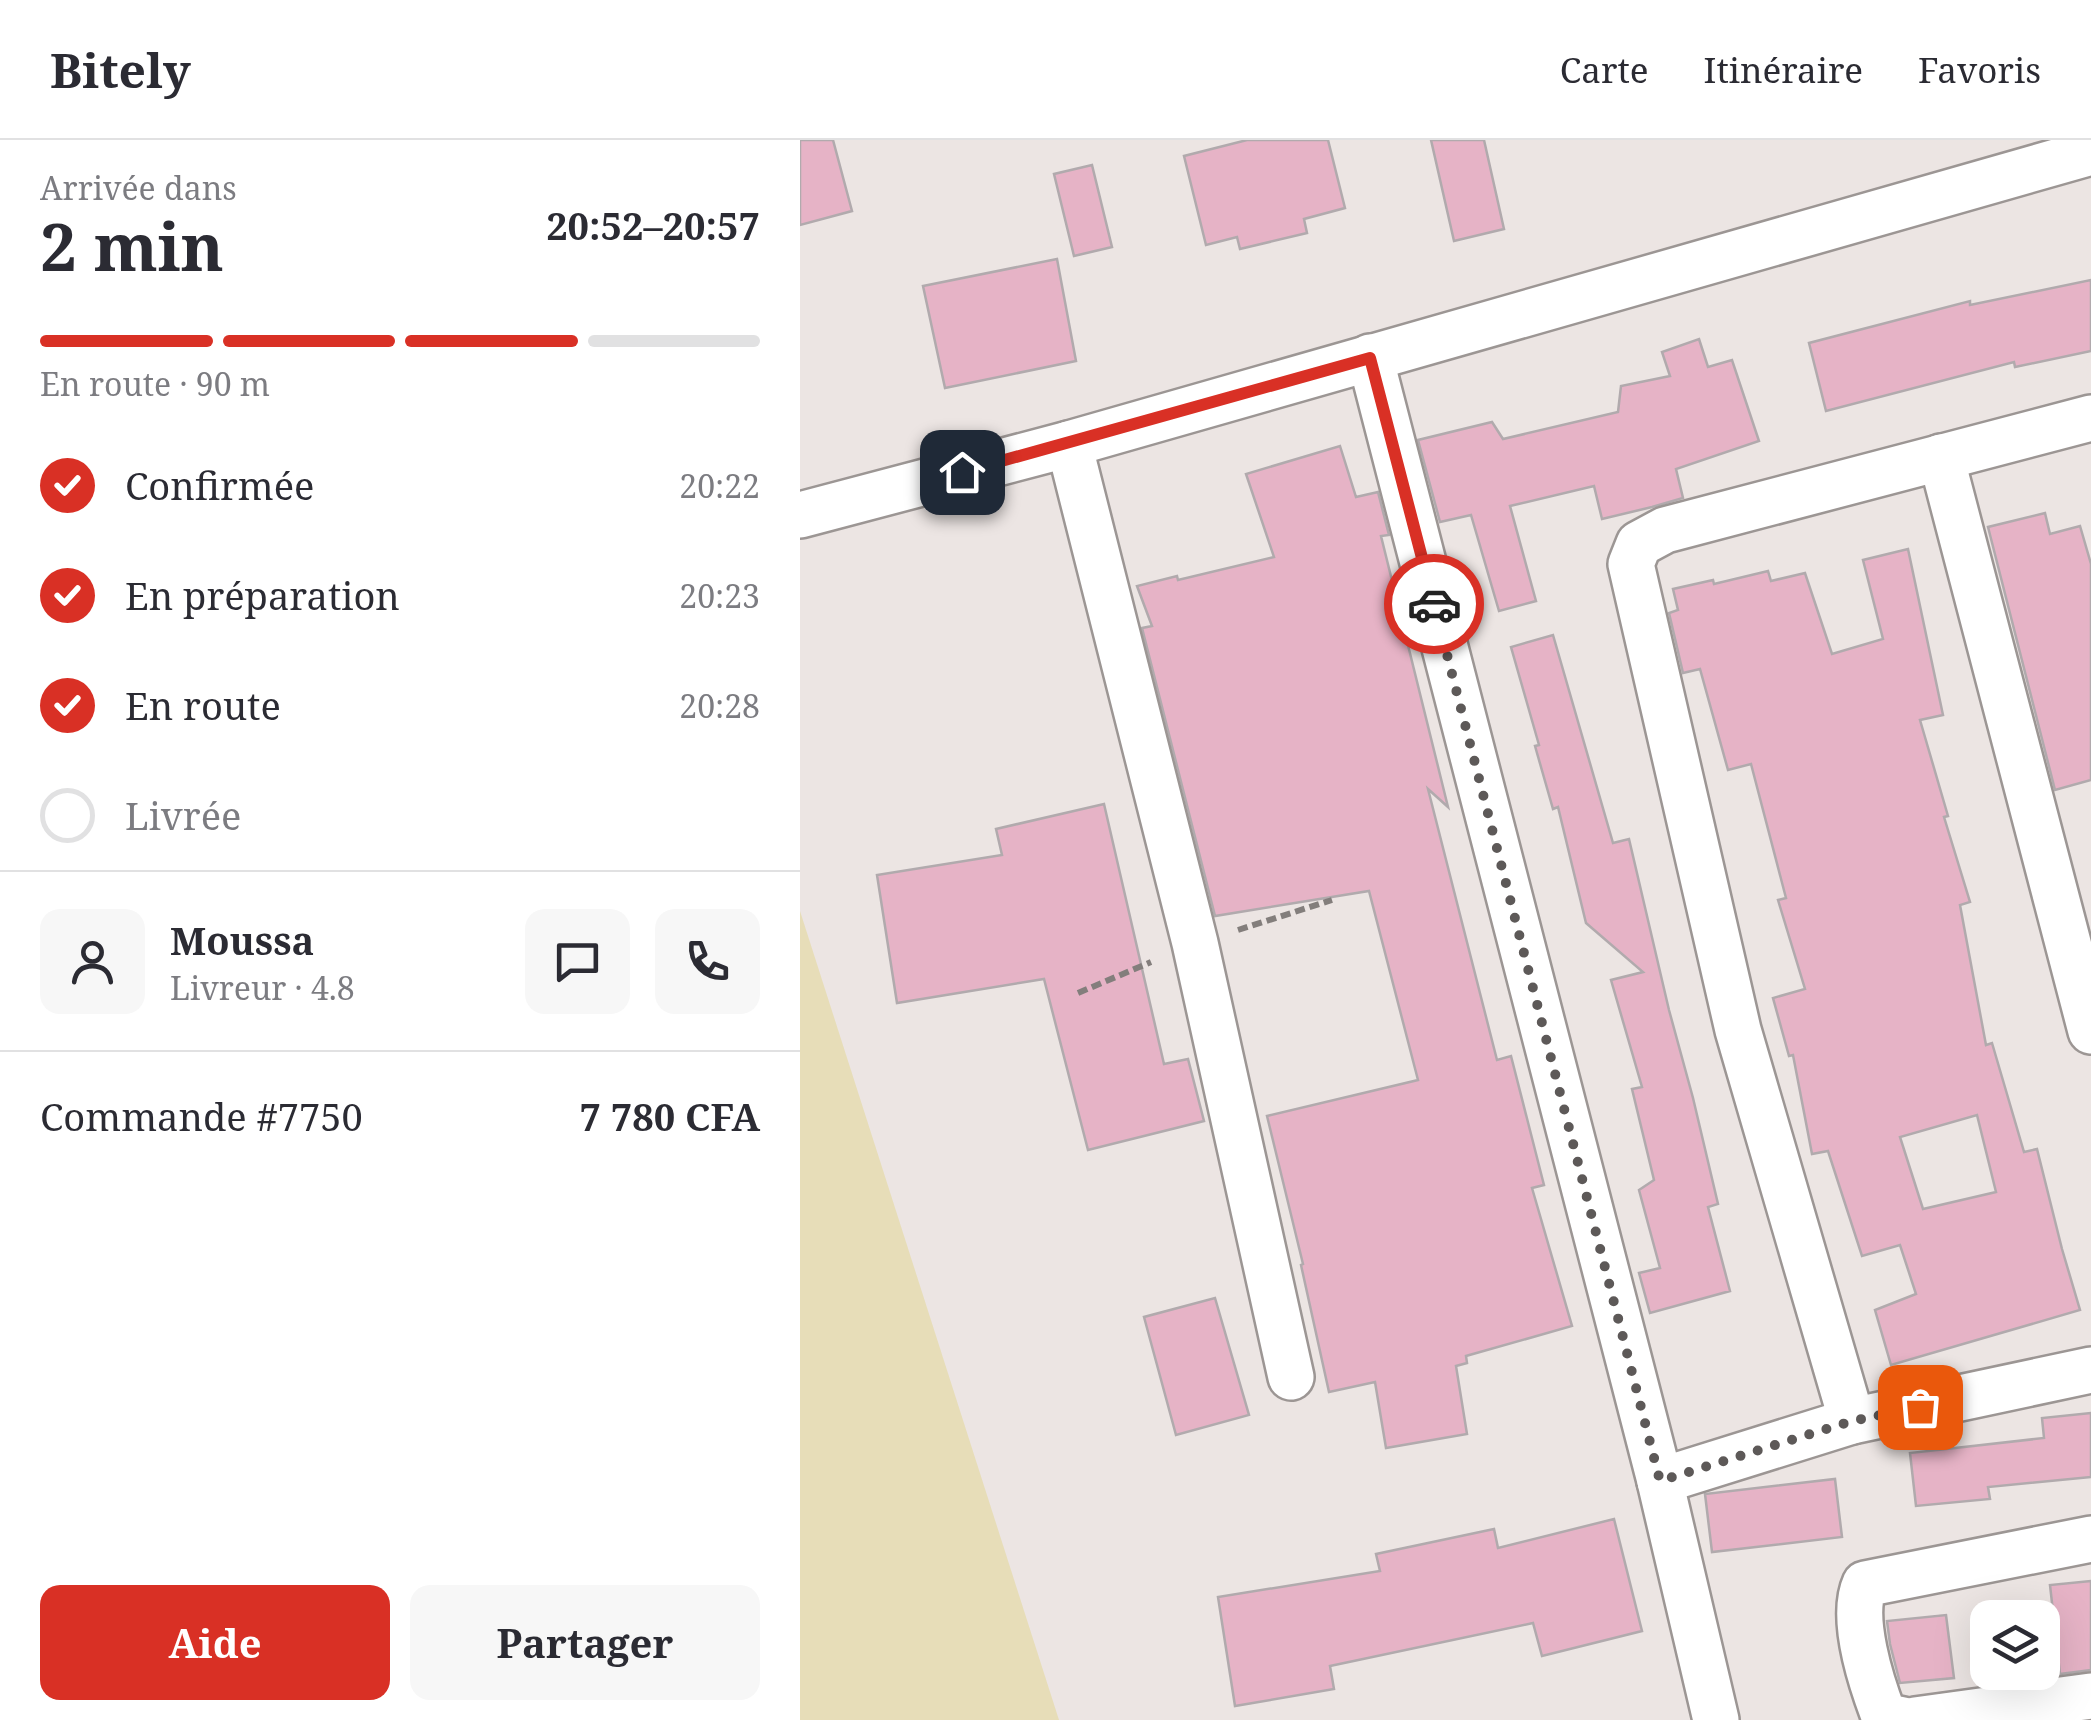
<!DOCTYPE html>
<html lang="fr">
<head>
<meta charset="utf-8">
<style>
	:root { --surface:#fff; --page:#f7f7f7; --text:#2b2b33; --muted:#7c7c81; --line:#e1e1e2; --accent:#d93025 }
	body { margin:0; font-family:"Noto Serif",serif; background:var(--page); color:var(--text); height:100vh; display:flex; flex-direction:column; font-size:38px; white-space:nowrap }
	* { box-sizing:border-box; margin:0 }
	p { font-size:32px; color:var(--muted) }
	.icon { flex:none; width:55px; height:55px; fill:none; stroke:currentColor; stroke-width:2; stroke-linecap:round; stroke-linejoin:round }
	.map { position:relative; flex:1; overflow:hidden }
	.drawer { display:flex; flex-direction:column; background:var(--surface); width:800px }
	.drawer>* { flex:none }
	.buttons { position:absolute; left:1170px; top:1460px; display:grid; gap:20px }
	.buttons a { display:grid; place-items:center; width:90px; height:90px; border-radius:20px; background:var(--surface); box-shadow:0 10px 40px #0002; font-size:50px }
	.pin { position:absolute; display:grid; place-items:center; width:85px; height:85px; color:#fff; margin:-42px; border-radius:20px; box-shadow:0 5px 15px #0006 }
	.courier { position:absolute; display:grid; place-items:center; width:100px; height:100px; margin:-50px; border:8px solid #d93025; border-radius:50%; background:#fff; color:#222; box-shadow:0 2px 12px #0007 }
	.overview em { font-style:normal; font-weight:700 }
	.overview div { display:flex; flex-direction:column-reverse }
	.overview { display:flex; align-items:center; justify-content:space-between; height:170px; padding:0 40px }
	h1 { font-size:65px; font-weight:700; line-height:75px }
	.bar { display:grid; grid-template-columns:repeat(4,1fr); gap:15px 10px; align-content:center; height:120px; padding:0 40px }
	.bar i { height:12px; border-radius:8px; background:var(--line) }
	.bar .current { background:var(--accent) }
	.bar p { grid-column:span 4 }
	.line { display:flex; align-items:center; gap:25px; padding:0 40px; border-top:2px solid var(--line) }
	.line div { flex:1 }
	.round { display:grid; place-items:center; flex:none; width:105px; height:105px; border-radius:20px; background:var(--page) }
	ol { padding:0 40px; list-style:none }
	li { display:flex; align-items:center; gap:30px; height:110px }
	li p { margin-inline-start:auto }
	li .icon { padding:10px; border-radius:50%; background:var(--accent); color:#fff; stroke-width:4 }
	li:last-child { color:var(--muted) }
	li i { width:55px; height:55px; border:5px solid var(--line); border-radius:50% }
	.primary-button { display:flex; gap:20px; margin-top:auto; padding:20px 40px }
	.primary-button a { flex:1; height:115px; border-radius:20px; background:var(--accent); color:#fff; font-size:40px; font-weight:700; line-height:115px; text-align:center }
	.primary-button a+a { background:var(--page); color:var(--text) }
	header { display:flex; align-items:center; gap:60px; box-sizing:border-box; height:140px; padding:0 50px; background:var(--surface); border-bottom:2px solid var(--line) }
	header strong { font-size:48px }
	nav { display:flex; gap:55px; margin-inline-start:auto; font-size:35px }
	main { display:flex; flex:1; min-height:0 }
	.map>svg:first-child { display:block }
</style>
</head>
<body>
<header>
<strong>Bitely</strong>
<nav><a>Carte</a><a>Itinéraire</a><a>Favoris</a></nav>
</header>
<main>
<section class="drawer">
<div class="overview"><div><h1>2 min</h1><p>Arrivée dans</p></div><em>20:52–20:57</em></div>
<div class="bar"><i class="current"></i><i class="current"></i><i class="current"></i><i></i><p>En route · 90 m</p></div>
<ol>
<li><svg class="icon" aria-label="check" viewBox="0 0 24 24"><path d="M5 12l5 5 9-10"/></svg>Confirmée<p>20:22</p></li>
<li><svg class="icon" aria-label="check" viewBox="0 0 24 24"><path d="M5 12l5 5 9-10"/></svg>En préparation<p>20:23</p></li>
<li><svg class="icon" aria-label="check" viewBox="0 0 24 24"><path d="M5 12l5 5 9-10"/></svg>En route<p>20:28</p></li>
<li><i></i>Livrée</li>
</ol>
<div class="line" style="height:180px"><a class="round"><svg class="icon" aria-label="person" viewBox="0 0 24 24"><circle cx="12" cy="8" r="4"/><path d="M4 21q1-7 8-7t8 7"/></svg></a><div><b>Moussa</b><p>Livreur · 4.8</p></div><a class="round"><svg class="icon" aria-label="chat" viewBox="0 0 24 24"><path d="M4 5h16v11H9l-5 4z"/></svg></a><a class="round"><svg class="icon" aria-label="phone" viewBox="0 0 24 24"><path d="M5 4h4l2 5-3 2q2 4 5 5l2-3 5 2v4C11 20 4 13 5 4z"/></svg></a></div>
<div class="line" style="height:130px"><div>Commande #7750</div><b>7 780 CFA</b></div>
<div class="primary-button"><a>Aide</a><a>Partager</a></div>
</section>
<div class="map">
<svg width="1291" height="1580" viewBox="0 0 1291 1580">
	<rect width="100%" height="100%" fill="#ece5e3"/>
	<path fill="#e7ddb8" d="M 0,771 L 259,1580 L 0,1580 Z"/>
	<g fill="#e6b3c6" stroke="#b1aaad" stroke-width="2.5" fill-rule="evenodd">
		<path d="M 0,0 L 33,0 L 52,71 L 0,85 Z"/>
		<path d="M 447,0 L 528,0 L 545,68 L 504,79 L 507,93 L 440,109 L 437,97 L 406,105 L 384,16 Z"/>
		<path d="M 631,0 L 684,0 L 704,89 L 654,101 Z"/>
		<path d="M 292,25 L 312,107 L 274,116 L 254,34 Z"/>
		<path d="M 257,119 L 276,221 L 145,248 L 123,146 Z"/>
		<path d="M 1291,140 L 1291,211 L 1215,227 L 1214,222 L 1026,271 L 1009,203 L 1170,161 L 1170,165 Z"/>
		<path d="M 899,199 L 908,227 L 932,220 L 959,301 L 876,329 L 883,358 L 852,367 L 802,379 L 794,346 L 710,366 L 736,461 L 699,471 L 671,375 L 640,382 L 618,300 L 692,282 L 703,299 L 818,272 L 821,246 L 870,236 L 862,212 Z"/>
		<path d="M 540,306 L 556,357 L 578,352 L 589,395 L 581,396 L 648,667 L 628,649 L 697,920 L 711,916 L 744,1045 L 732,1048 L 772,1186 L 666,1216 L 667,1223 L 656,1226 L 667,1294 L 586,1308 L 575,1242 L 529,1252 L 501,1125 L 503,1124 L 467,976 L 618,940 L 569,751 L 415,776 L 342,488 L 352,486 L 337,446 L 377,436 L 378,440 L 474,417 L 446,334 Z"/>
		<path d="M 1245,373 L 1250,394 L 1280,386 L 1291,424 L 1291,640 L 1255,650 L 1188,387 Z"/>
		<path d="M 1108,409 L 1143,575 L 1120,580 L 1148,676 L 1144,677 L 1170,762 L 1160,765 L 1186,905 L 1192,903 L 1224,1012 L 1237,1009 L 1262,1109 L 1280,1170 L 1091,1225 L 1075,1170 L 1116,1154 L 1100,1105 L 1062,1116 L 1028,1011 L 1012,1014 L 993,915 L 989,916 L 973,858 L 1005,849 L 978,760 L 986,758 L 951,624 L 928,630 L 900,529 L 883,533 L 869,473 L 878,470 L 873,449 L 913,440 L 914,444 L 968,431 L 971,441 L 1005,433 L 1032,514 L 1083,499 L 1063,420 ZM 1177,975 L 1196,1052 L 1123,1069 L 1100,997 Z"/>
		<path d="M 753,495 L 813,703 L 829,699 L 869,870 L 893,958 L 918,1064 L 908,1067 L 930,1151 L 850,1173 L 839,1133 L 860,1128 L 839,1050 L 854,1040 L 832,949 L 842,947 L 811,840 L 843,832 L 786,783 L 758,667 L 753,669 L 735,606 L 739,605 L 711,507 Z"/>
		<path d="M 304,664 L 364,924 L 388,919 L 404,981 L 288,1010 L 244,839 L 97,863 L 77,735 L 202,715 L 196,689 Z"/>
		<path d="M 415,1158 L 449,1275 L 376,1295 L 344,1177 Z"/>
		<path d="M 1291,1273 L 1291,1337 L 1188,1347 L 1190,1359 L 1116,1366 L 1110,1313 L 1244,1298 L 1242,1278 Z"/>
		<path d="M 1035,1339 L 1042,1397 L 912,1412 L 905,1354 Z"/>
		<path d="M 814,1379 L 842,1491 L 742,1516 L 733,1483 L 530,1526 L 534,1549 L 435,1566 L 418,1457 L 580,1431 L 576,1414 L 694,1389 L 698,1408 Z"/>
		<path d="M 1291,1441 L 1291,1530 L 1260,1534 L 1250,1445 Z"/>
		<path d="M 1146,1475 L 1154,1538 L 1100,1543 L 1090,1504 L 1087,1481 Z"/>
	</g>
	<g fill="none" stroke-linecap="round" stroke-linejoin="round">
		<g stroke="#9c9694" stroke-width="50">
			<g id="minor">
				<path d="M 570,217 L 860,1341 L 916,1580"/>
				<path d="M 1141,317 L 1291,891"/>
				<path d="M 0,375 L 269,304"/>
				<path d="M 491,1237 L 395,803 L 269,304 L 1291,12"/>
				<path d="M 1052,1281 L 938,890 L 831,424 L 839,404 L 865,390 L 1291,278"/>
				<path d="M 860,1341 L 1052,1281 L 1291,1230"/>
				<path d="M 1103,1580 L 1084,1576 C 1071,1542 1050,1477 1065,1444 L 1291,1399"/>
				<path d="M 1115,1580 L 1291,1556"/>
			</g>
		</g>
		<g stroke="#837e7c" stroke-width="6" stroke-dasharray="10 5" stroke-linecap="butt">
			<path d="M 438,790 L 532,760"/>
			<path d="M 278,853 L 351,822"/>
		</g>
		<use href="#minor" stroke="#fff" stroke-width="45"/>
	</g>
	<g fill="none" stroke-linecap="round" stroke-linejoin="round">
		<path stroke="#5d5958" stroke-width="10" stroke-dasharray="0 18" d="M 634,464 L 860,1341 L 1052,1281 L 1120,1267"/>
		<path stroke="#d93025" stroke-width="12" d="M 162,332 L 570,218 L 634,464"/>
	</g>
</svg>
<div class="buttons">
<a><svg class="icon" aria-label="layers" viewBox="0 0 24 24"><path d="M12 4l9 5-9 5-9-5zM3 14l9 5 9-5"/></svg></a>
</div>
<div class="pin" style="left:1120px;top:1267px;background:#ea580c"><svg class="icon" aria-label="bag" viewBox="0 0 24 24"><path d="M5 8h14l-1 12H6zM9 8a3 3 0 0 1 6 0"/></svg></div>
<div class="pin" style="left:162px;top:332px;background:#1f2937"><svg class="icon" aria-label="home" viewBox="0 0 24 24"><path d="M3 11l9-7 9 7M6 9v11h12V9"/></svg></div>
<div class="courier" style="left:634px;top:464px"><svg class="icon" aria-label="car" viewBox="0 0 24 24"><path d="M5 17H2v-5l4-1 3-4h7l3 4 3 1v5h-3M9 17h6M6 11h13"/><circle cx="7" cy="17" r="2"/><circle cx="17" cy="17" r="2"/></svg></div>
</div>
</main>
</body>
</html>
